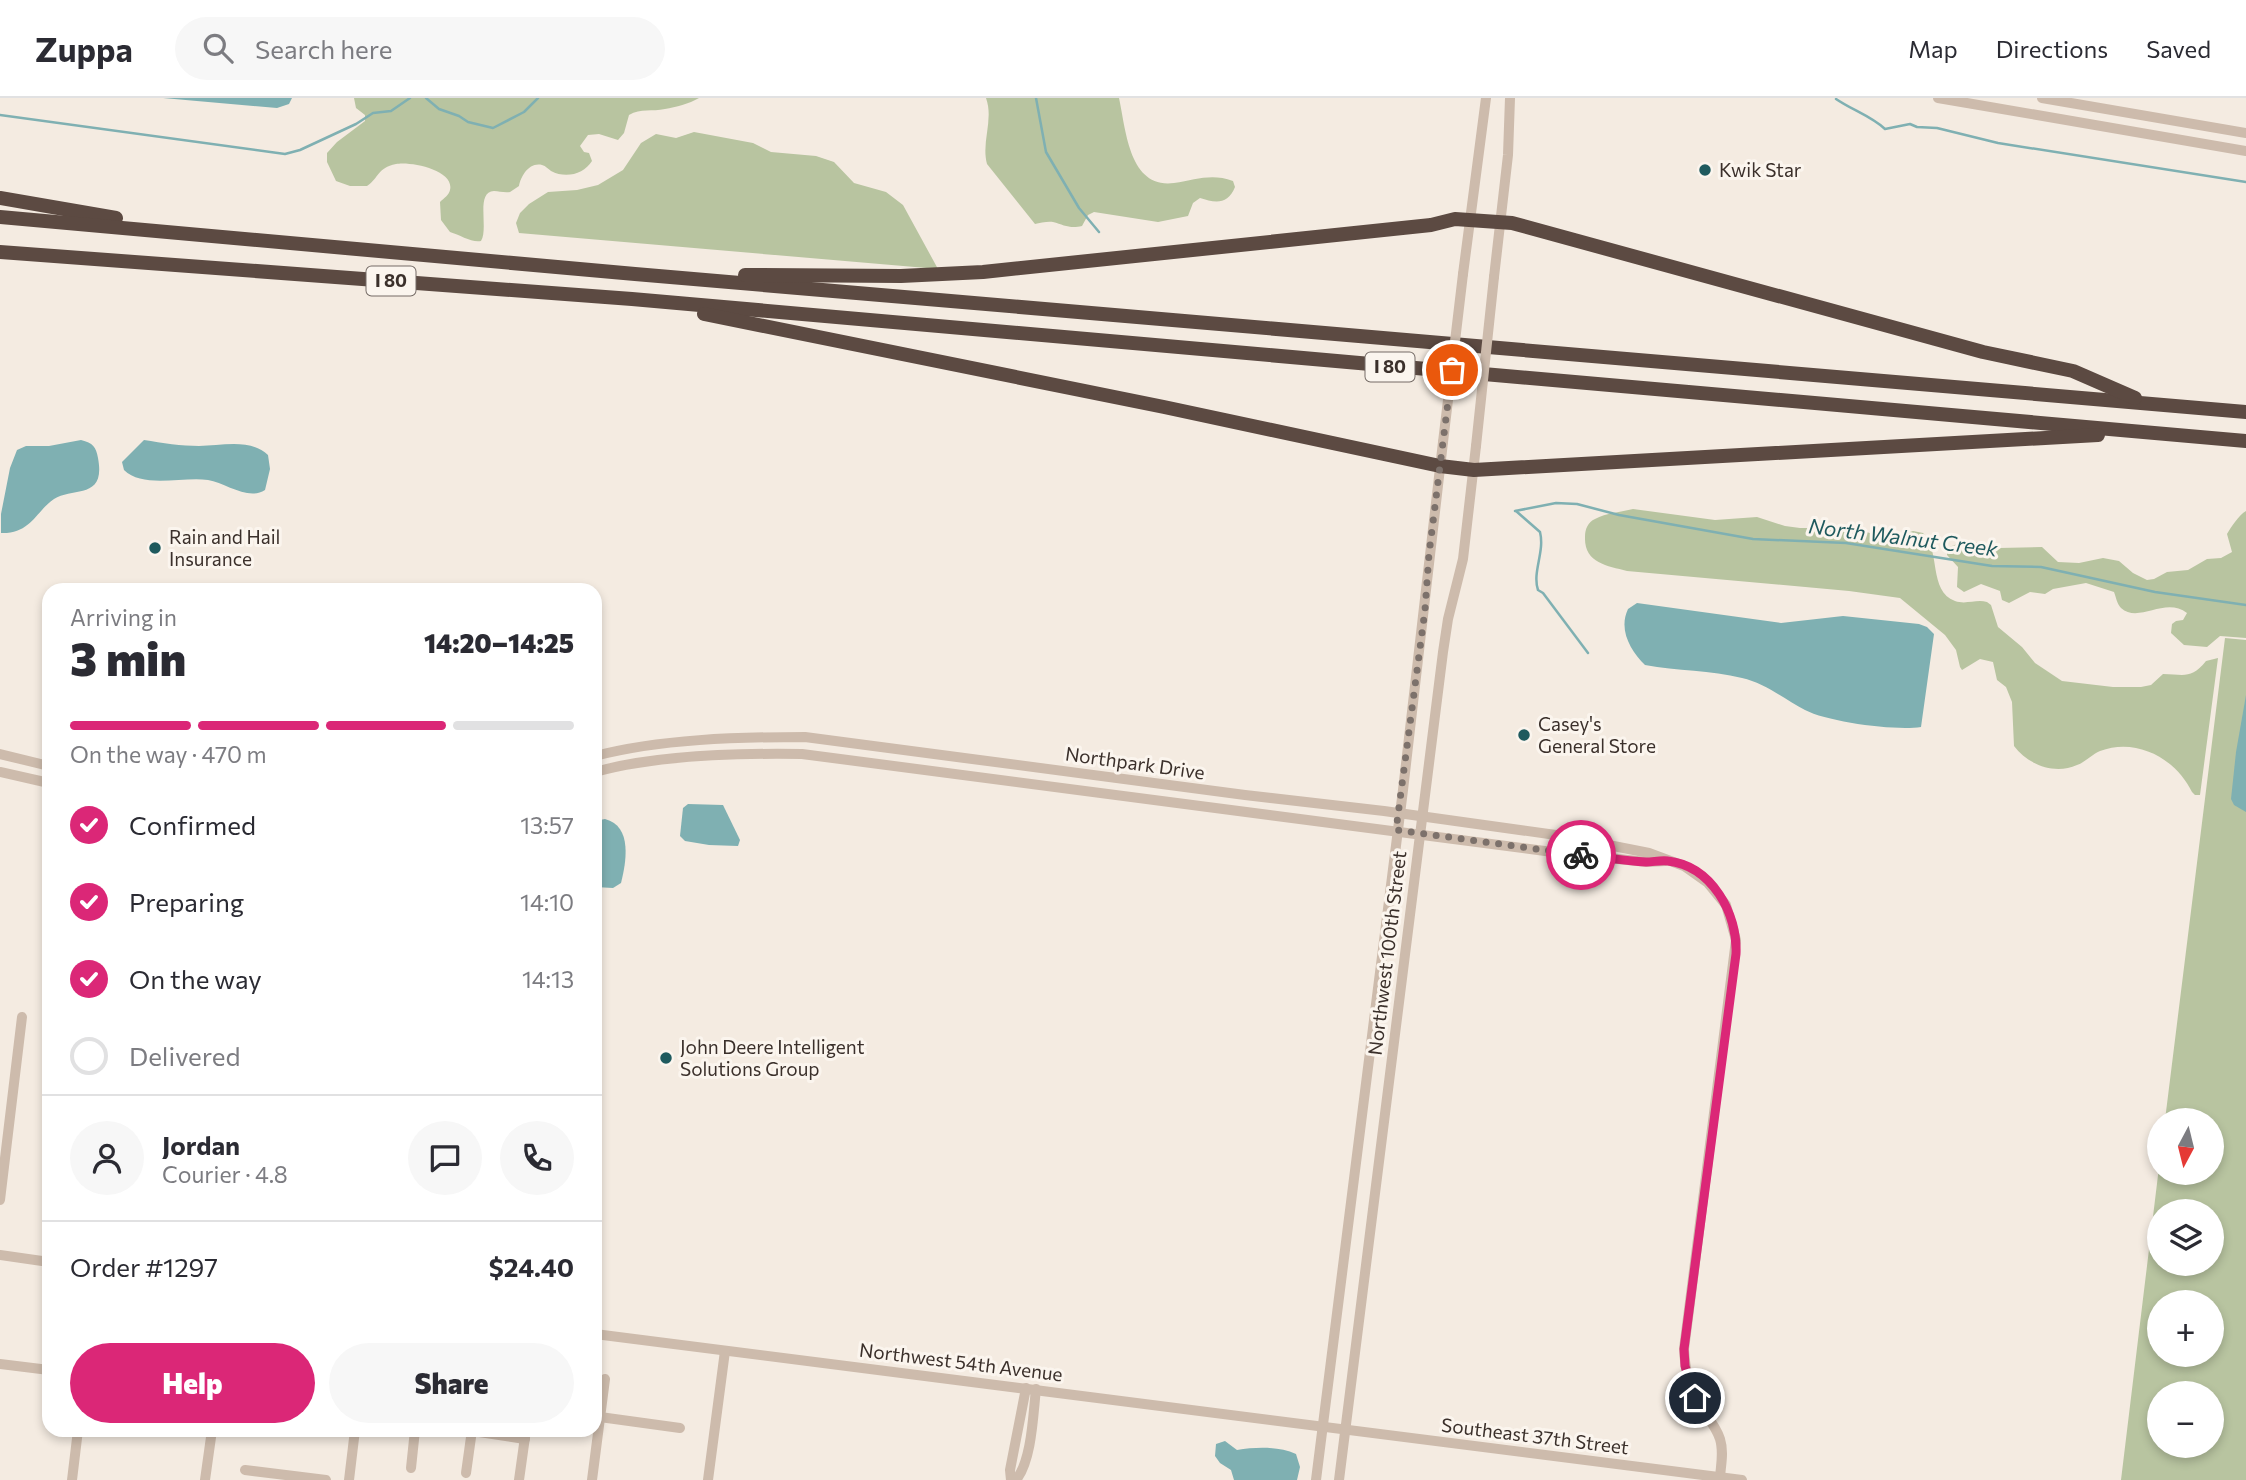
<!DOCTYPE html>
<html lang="en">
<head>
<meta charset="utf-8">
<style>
	:root { --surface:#fff; --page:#f7f7f7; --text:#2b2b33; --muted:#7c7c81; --line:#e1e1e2; --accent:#db2777 }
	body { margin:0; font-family:Commissioner,sans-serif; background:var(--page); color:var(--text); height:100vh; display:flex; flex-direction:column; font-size:26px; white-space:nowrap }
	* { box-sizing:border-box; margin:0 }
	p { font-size:23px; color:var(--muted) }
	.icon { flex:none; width:38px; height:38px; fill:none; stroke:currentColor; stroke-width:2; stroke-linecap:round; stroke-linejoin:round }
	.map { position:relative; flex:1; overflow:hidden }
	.side { position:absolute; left:42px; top:485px; width:560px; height:854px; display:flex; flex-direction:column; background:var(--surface); border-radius:21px; box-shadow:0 4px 10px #0003 }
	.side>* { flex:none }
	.needle { width:46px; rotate:187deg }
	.fabs { position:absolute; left:2147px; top:1010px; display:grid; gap:14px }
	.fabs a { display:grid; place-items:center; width:77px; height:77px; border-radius:50%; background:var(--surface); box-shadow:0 4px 10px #0003; font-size:35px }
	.pin { position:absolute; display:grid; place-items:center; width:60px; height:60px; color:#fff; margin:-30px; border:4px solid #fff; border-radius:50%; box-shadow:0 2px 7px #0007 }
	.courier { position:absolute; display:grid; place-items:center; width:70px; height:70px; margin:-35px; border:5px solid #db2777; border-radius:50%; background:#fff; color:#222; box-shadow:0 2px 9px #0007 }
	.summary em { font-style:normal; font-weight:800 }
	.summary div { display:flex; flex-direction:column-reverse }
	.summary { display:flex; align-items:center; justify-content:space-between; height:119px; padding:0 28px }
	h1 { font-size:46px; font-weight:800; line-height:52px }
	.bar { display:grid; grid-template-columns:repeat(4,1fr); gap:10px 7px; align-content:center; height:84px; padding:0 28px }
	.bar i { height:9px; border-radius:5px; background:var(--line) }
	.bar .selected { background:var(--accent) }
	.bar p { grid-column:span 4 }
	.line { display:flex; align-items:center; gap:18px; padding:0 28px; border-top:2px solid var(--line) }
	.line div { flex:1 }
	.round { display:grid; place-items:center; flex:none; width:74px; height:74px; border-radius:37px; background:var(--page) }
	ol { padding:0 28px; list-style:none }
	li { display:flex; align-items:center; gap:21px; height:77px }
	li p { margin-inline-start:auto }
	li .icon { padding:7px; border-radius:50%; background:var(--accent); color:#fff; stroke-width:4 }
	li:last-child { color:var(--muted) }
	li i { width:38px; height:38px; border:4px solid var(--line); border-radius:50% }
	.primary-button { display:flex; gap:14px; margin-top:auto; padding:14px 28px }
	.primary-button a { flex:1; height:80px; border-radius:42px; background:var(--accent); color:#fff; font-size:28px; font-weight:800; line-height:80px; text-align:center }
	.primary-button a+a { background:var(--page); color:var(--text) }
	header { display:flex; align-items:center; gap:42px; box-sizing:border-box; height:98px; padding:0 35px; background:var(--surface); border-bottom:2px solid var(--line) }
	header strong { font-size:33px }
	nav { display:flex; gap:38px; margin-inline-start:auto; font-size:24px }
	.search { width:490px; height:63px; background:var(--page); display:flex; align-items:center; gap:18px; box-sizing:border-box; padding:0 24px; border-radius:38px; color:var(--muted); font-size:26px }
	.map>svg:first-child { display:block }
</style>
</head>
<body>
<header>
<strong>Zuppa</strong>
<div class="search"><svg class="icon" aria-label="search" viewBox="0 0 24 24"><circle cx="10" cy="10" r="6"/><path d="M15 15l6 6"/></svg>Search here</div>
<nav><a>Map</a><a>Directions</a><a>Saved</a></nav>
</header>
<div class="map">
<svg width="2246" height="1382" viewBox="0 0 2246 1382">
	<rect width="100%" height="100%" fill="#f4ebe1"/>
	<g fill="#b8c4a0" fill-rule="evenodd">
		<path d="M 354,0 L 699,0 C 689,6 676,9 665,11 C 652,14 641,10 629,17 L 624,35 L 618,42 L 599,36 L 588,37 L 580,48 L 584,54 L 589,55 L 592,63 C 584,76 566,81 551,73 C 548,71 546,68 542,67 C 529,64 521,78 519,88 L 510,94 C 504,95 499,93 494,93 C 475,94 489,130 481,143 C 472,145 460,137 450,134 L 441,122 L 440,104 C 444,100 449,97 450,92 C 455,72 410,63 396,66 C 377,70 379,80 367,88 L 350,88 L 336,83 L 327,64 L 327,55 L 337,44 L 365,23 L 365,17 L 356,10 Z"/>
		<path d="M 986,0 L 1119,0 C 1126,32 1129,91 1174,85 C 1196,82 1211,75 1233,83 L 1235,89 C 1228,107 1215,105 1200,100 L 1193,105 L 1188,118 L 1158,124 L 1094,114 L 1088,117 L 1082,128 C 1070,131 1064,127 1053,124 C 1048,123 1040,125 1035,126 L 987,66 C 981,44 994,22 986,0 Z"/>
		<path d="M 694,34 L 753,45 L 771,54 L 816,58 L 834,64 L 854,85 L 886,94 L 903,107 L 938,171 L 519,135 L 516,125 L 520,115 L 529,106 L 548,94 L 577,92 L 598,87 L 623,72 L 641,45 L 656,36 L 676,40 Z"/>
		<path d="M 1633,411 L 1715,422 L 1757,419 L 1785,428 L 1800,430 L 1853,430 L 1890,441 L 1913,433 L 1923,435 C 1941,452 1928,493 1955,503 C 1966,507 1976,501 1987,504 L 1991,507 L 1998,529 L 2022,549 L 2035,565 L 2062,583 L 2113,589 L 2141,589 L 2151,587 L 2163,576 C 2183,576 2191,582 2206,563 L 2218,560 L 2200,697 L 2195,697 L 2192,694 C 2176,661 2137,639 2100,653 C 2092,656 2086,664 2077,667 C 2055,677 2028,667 2014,648 L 2012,604 L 2006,589 L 1997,582 L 1993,564 L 1980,561 L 1962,572 L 1960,569 L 1956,552 L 1945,537 L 1900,500 L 1849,493 L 1627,473 C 1607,468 1584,465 1585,439 C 1585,431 1588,424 1595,421 C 1606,415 1621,414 1633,411 Z"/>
		<path d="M 2246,413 L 2246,540 L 2220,538 L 2207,549 L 2184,547 L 2171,535 L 2172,526 L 2176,523 L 2183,522 L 2187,515 C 2165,498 2139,526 2121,510 C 2117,506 2116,499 2114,494 L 2086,485 L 2053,491 L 2045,496 L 2030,494 L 2009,505 L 2002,502 L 2000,493 L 1981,486 L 1964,494 L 1957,489 L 1958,469 L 1947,457 L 1947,450 L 1967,442 L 1999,450 L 2042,449 L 2058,464 L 2079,465 L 2103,460 L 2119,463 L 2133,475 L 2147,482 L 2154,481 L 2167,474 L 2188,472 L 2207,461 L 2221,460 L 2232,454 L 2227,436 C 2231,429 2239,417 2246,413 Z"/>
		<path d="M 2225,540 L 2246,542 L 2246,1382 L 2121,1382 L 2159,1069 L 2160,1074 L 2212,1074 L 2212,1022 L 2165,1022 ZM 2160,1113 L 2212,1113 L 2212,1166 L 2160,1166 ZM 2160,1204 L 2212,1204 L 2212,1256 L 2160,1256 ZM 2160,1295 L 2212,1295 L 2212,1348 L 2160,1348 Z"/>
	</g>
	<g fill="#7fb0b2">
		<path d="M 163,0 L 292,0 L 289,6 L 277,10 Z"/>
		<path d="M 81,342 C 93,345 96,349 98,360 C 106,402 73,389 54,401 C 36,413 31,436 1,435 L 1,416 L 10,370 L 17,352 L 26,348 L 49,348 Z"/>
		<path d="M 144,342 C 162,345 182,348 199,348 C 221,348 250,340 268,357 L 270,371 L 265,392 C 248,403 226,385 208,382 C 184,378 143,391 124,372 L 122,364 Z"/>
		<path d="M 1637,505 L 1781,525 L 1843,518 L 1919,526 L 1927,529 L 1934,536 L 1921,629 C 1895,633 1828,624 1805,612 C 1784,601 1765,585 1742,580 C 1711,572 1677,573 1645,567 C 1631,553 1618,532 1628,511 Z"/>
		<path d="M 2246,597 L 2246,714 L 2234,707 L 2231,701 L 2236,654 Z"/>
		<path d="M 688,706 L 723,707 L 740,742 L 738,748 L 709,747 L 685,743 L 680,738 L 683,710 Z"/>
		<path d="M 605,721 C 633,728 626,765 621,785 L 613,790 L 595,789 L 595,723 Z"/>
		<path d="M 1225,1343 L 1237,1352 C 1256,1349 1278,1348 1296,1356 L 1300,1369 L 1297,1382 L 1234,1382 L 1231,1372 L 1220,1365 L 1215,1358 L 1216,1346 Z"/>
	</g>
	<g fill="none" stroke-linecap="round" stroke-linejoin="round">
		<g stroke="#7fb0b2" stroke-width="2.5">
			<path d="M 426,0 L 439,11 L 459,18 L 468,24 L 493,30 L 524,14 L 538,0"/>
			<path d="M 1036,0 L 1046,54 L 1079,110 L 1099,134"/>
			<path d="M 1836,1 C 1852,12 1871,18 1885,31 L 1910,26 L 1917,29 L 1937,30 L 1998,45 L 2246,84"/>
			<path d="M 0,17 L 285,56 L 300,52 L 356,26 L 373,15 L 391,13 L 410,0"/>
			<path d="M 1515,413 L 1556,405 L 1577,406 L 1619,417 L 1753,441 L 1846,445 L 1992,468 L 2041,469 L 2155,494 L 2246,507"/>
			<path d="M 1516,413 L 1540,434 C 1545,454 1532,474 1538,492 L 1543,495 L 1588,555"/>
		</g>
		<g stroke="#cdbbac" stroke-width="10">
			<path d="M 1938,0 L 2246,53"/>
			<path d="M 2042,0 L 2246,35"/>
			<path d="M 1463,176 L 1486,0"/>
			<path d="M 1494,179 L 1508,57 L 1510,0"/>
			<path d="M 0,656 L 49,668"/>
			<path d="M 595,658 C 660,641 738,639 805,639 L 1245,697 L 1384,713 L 1563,738 L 1649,755 L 1684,768 L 1708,785 L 1726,807 L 1736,842 L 1684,1251 C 1685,1268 1687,1284 1695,1299 C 1702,1314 1715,1325 1720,1341 C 1724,1354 1721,1366 1720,1379"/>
			<path d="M 0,674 L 49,685"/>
			<path d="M 595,674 C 656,657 738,655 802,656 L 1560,755 L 1647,764 L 1665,763"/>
			<path d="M 0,1102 L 22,919"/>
			<path d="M 0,1157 L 49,1164"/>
			<path d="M 595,1236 L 1742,1382"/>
			<path d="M 0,1266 L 49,1272"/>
			<path d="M 600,1319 L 680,1330"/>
			<path d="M 466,1332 L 525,1341"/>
			<path d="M 411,1370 L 415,1332"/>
			<path d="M 245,1372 L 326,1382"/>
			<path d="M 466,1375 L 472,1332"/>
			<path d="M 72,1382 L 78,1332"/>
			<path d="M 205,1382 L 212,1332"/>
			<path d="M 349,1382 L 355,1332"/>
			<path d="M 519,1382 L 526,1332"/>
			<path d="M 592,1382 L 605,1281"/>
			<path d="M 708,1382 L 725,1253"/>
			<path d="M 1011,1382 L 1010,1372 L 1026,1290"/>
			<path d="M 1016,1382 C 1032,1362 1033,1317 1036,1291"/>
			<path d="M 1316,1382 L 1403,692 L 1443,344"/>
			<path d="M 1339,1382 L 1443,554 L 1448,521 L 1463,461 L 1476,348"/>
		</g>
		<g stroke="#5c4a42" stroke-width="14">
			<path d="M 0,100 L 116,120"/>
			<path d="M 0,119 L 635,176 L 2246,314"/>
			<path d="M 0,154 L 632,201 L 2246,343"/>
			<path d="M 745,177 L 901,178 L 983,174 L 1431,127 L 1455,121 L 1512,125 L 1983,254 L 2073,273 L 2135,300"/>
			<path d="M 704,216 L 1164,309 L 1440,368 L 1474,372 L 2098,337"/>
		</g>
		<g stroke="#cdbbac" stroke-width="10">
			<path d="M 1443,344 L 1463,176"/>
			<path d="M 1476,348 L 1494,179"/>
		</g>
	</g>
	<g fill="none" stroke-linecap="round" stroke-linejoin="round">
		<path stroke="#7c716b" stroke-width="7" stroke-dasharray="0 12.6" d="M 1452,272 L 1429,456 L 1425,512 L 1396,732 L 1581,757"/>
		<path stroke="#db2777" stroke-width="9" d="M 1581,757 C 1602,759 1624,763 1646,764 C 1653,764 1661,762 1668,763 C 1712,768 1738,816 1736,856 L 1684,1251 L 1685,1268 L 1695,1300"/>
	</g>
	<g fill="#1f5a5e" stroke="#fbf5ee" stroke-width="2.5">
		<circle cx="1705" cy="72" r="7"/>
		<circle cx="155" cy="450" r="7"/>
		<circle cx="1524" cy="637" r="7"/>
		<circle cx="666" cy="960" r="7"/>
	</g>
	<g text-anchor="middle" stroke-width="6" stroke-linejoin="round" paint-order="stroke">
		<g fill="#fbf5ee" stroke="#756b66" stroke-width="2">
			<rect x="366.5" y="168.5" width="49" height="29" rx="5"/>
			<rect x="1365.5" y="254.5" width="49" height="29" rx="5"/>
		</g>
		<g font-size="18" font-weight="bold" fill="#3b302b">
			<text x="391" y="189">I 80</text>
			<text x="1390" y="275">I 80</text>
		</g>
		<g font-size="19" fill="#3b302b" stroke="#fbf5ee" text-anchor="start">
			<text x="1719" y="79">Kwik Star</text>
			<text x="169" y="446">Rain and Hail<tspan x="169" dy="22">Insurance</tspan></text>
			<text x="1538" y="633">Casey's<tspan x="1538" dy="22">General Store</tspan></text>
			<text x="680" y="956">John Deere Intelligent<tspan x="680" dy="22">Solutions Group</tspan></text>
		</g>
		<g font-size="19" fill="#3b302b" stroke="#fbf5ee">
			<text transform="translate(1135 665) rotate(8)" y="7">Northpark Drive</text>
			<text transform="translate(1387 855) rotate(-83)" y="7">Northwest 100th Street</text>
			<text transform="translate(961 1264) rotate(7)" y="7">Northwest 54th Avenue</text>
			<text transform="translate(1535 1338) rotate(7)" y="7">Southeast 37th Street</text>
		</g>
		<g font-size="21" font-style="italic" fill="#1f5a5e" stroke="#fbf5ee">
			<text transform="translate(1903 440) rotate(7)" y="7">North Walnut Creek</text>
		</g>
	</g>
</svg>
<div class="fabs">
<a><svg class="needle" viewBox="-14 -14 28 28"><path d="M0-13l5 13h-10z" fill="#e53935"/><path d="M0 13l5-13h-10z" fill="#7c7c81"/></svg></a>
<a><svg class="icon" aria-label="layers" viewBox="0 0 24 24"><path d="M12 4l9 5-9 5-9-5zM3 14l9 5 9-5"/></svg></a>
<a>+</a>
<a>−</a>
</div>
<div class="pin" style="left:1452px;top:272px;background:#ea580c"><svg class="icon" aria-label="bag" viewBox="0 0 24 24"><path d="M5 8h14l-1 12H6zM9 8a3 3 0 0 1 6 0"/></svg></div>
<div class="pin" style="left:1695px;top:1300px;background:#1f2937"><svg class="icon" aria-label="home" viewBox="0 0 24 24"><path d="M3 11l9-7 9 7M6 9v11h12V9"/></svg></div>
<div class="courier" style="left:1581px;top:757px"><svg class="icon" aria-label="bike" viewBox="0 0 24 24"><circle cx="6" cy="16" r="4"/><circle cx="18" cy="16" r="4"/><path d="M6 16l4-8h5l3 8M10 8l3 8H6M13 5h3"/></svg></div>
<section class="side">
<div class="summary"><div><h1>3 min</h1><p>Arriving in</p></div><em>14:20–14:25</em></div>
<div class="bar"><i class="selected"></i><i class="selected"></i><i class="selected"></i><i></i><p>On the way · 470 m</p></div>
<ol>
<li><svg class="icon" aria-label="check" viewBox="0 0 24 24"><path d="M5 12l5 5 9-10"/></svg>Confirmed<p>13:57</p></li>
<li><svg class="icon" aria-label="check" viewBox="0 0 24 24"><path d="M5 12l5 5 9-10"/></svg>Preparing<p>14:10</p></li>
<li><svg class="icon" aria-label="check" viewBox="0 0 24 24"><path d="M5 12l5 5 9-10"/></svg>On the way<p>14:13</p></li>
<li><i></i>Delivered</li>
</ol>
<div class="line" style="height:126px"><a class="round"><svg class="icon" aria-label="person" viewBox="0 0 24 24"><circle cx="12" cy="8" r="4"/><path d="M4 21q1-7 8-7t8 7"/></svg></a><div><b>Jordan</b><p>Courier · 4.8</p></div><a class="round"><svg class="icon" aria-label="chat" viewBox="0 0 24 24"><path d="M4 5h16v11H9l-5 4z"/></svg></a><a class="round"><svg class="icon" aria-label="phone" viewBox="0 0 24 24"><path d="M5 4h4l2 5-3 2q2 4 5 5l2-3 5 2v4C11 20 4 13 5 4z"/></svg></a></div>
<div class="line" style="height:91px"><div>Order #1297</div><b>$24.40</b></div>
<div class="primary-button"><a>Help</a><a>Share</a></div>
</section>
</div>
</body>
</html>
